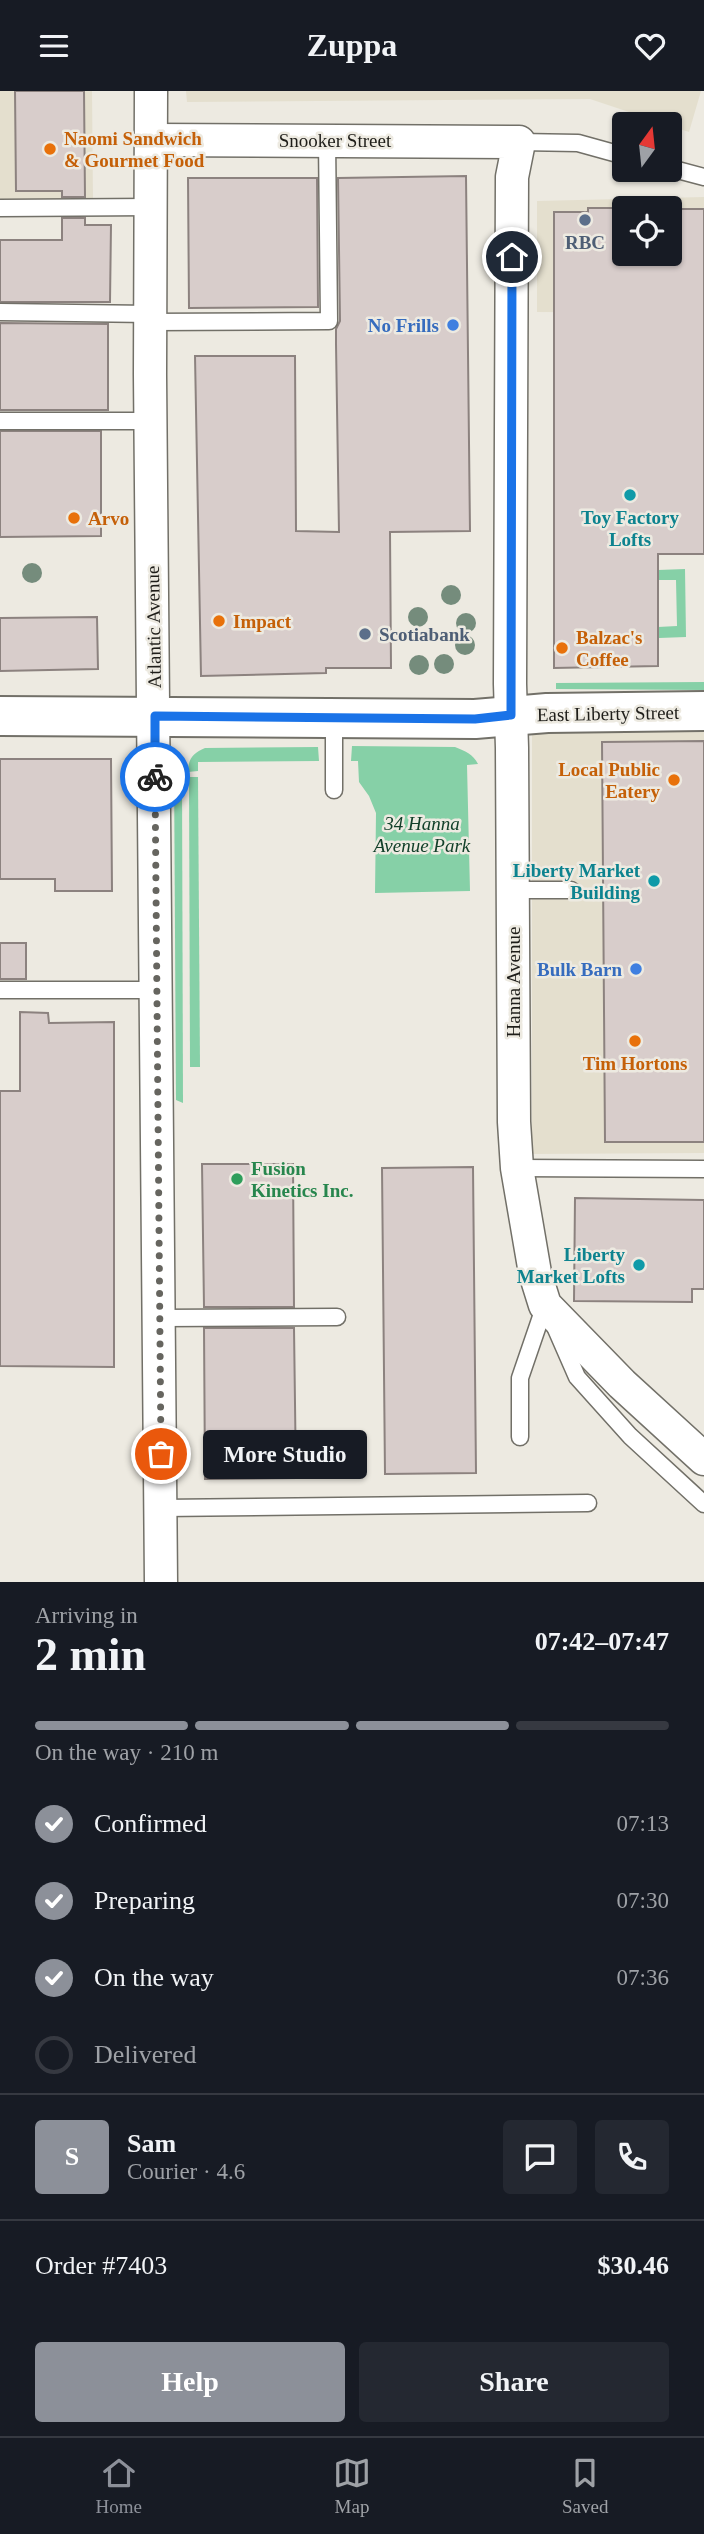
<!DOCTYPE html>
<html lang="en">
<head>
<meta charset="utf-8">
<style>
	:root { --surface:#171b24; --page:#242831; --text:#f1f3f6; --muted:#9ea1a6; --line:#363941; --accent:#8c9099 }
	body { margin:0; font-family:"Times New Roman",serif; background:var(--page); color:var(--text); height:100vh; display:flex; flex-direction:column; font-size:26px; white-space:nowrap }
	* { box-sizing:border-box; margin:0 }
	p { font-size:23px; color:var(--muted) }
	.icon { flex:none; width:38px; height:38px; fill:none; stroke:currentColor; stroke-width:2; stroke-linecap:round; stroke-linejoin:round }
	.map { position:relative; height:1491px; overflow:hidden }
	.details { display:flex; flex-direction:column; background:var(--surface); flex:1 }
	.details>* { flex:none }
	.needle { width:46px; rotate:15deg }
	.fabs { position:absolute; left:612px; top:21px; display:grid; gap:14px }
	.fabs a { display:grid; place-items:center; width:70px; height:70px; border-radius:7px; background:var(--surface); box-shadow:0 2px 5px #0004; font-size:35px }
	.pin { position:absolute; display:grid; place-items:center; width:60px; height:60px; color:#fff; margin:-30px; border:4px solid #fff; border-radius:50%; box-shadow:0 2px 7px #0007 }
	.courier { position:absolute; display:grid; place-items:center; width:70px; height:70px; margin:-35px; border:5px solid #1a73e8; border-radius:50%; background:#fff; color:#222; box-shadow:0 2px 9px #0007 }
	.bubble { position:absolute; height:49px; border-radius:7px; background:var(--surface); box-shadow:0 2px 5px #0004; font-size:23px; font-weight:600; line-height:49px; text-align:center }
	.overview em { font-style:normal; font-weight:600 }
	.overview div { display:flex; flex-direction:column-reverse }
	.overview { display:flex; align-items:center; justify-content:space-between; height:119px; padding:0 35px }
	h1 { font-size:46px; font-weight:600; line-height:52px }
	.bar { display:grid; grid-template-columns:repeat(4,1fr); gap:10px 7px; align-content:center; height:84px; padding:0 35px }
	.bar i { height:9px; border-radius:5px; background:var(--line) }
	.bar .selected { background:var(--accent) }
	.bar p { grid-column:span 4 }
	.line { display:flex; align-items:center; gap:18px; padding:0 35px; border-top:2px solid var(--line) }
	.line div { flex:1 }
	.round { display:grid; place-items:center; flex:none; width:74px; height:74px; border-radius:7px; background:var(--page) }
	ol { padding:0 35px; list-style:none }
	li { display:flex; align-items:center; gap:21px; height:77px }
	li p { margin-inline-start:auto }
	li .icon { padding:7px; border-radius:50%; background:var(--accent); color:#fff; stroke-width:4 }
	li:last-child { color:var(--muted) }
	li i { width:38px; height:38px; border:4px solid var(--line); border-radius:50% }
	.primary-button { display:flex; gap:14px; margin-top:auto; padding:14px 35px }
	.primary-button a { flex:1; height:80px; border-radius:7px; background:var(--accent); color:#fff; font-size:28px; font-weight:600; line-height:80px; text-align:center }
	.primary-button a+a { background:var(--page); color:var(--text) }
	header { display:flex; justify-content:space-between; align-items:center; height:91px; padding:0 35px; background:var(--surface); font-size:32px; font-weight:600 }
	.tab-bar { display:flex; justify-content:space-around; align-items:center; height:98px; border-top:2px solid var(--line); background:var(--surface); font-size:19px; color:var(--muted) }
	.tab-bar a { display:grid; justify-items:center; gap:4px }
	.tab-bar .selected { color:var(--accent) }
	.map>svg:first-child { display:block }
</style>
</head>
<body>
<header><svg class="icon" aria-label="menu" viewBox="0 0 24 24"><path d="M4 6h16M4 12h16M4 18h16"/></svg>Zuppa<svg class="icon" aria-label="heart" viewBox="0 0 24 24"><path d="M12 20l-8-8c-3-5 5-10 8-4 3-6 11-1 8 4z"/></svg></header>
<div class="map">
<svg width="704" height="1491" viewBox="0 0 704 1491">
	<rect width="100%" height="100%" fill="#edeae1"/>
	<g fill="#e4dfce" fill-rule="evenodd">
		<path d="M 0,0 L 92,0 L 93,109 L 0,110 Z"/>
		<path d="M 186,0 L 701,0 L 689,41 L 590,8 L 187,11 Z"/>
		<path d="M 704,106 L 704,222 L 537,221 L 537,110 ZM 625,117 L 670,117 L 670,163 L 625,163 Z"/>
		<path d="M 704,640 L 704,1062 L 532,1063 L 532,641 Z"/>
	</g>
	<g fill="#86d0a7">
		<path d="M 685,478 L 686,546 L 659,547 L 658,536 L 677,535 L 676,489 L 658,489 L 658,479 Z"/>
		<path d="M 704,591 L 704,599 L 556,598 L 556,592 Z"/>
		<path d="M 352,655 L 455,656 C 465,660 473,663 478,673 L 467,674 L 470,800 L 375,802 L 376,722 L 369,705 L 359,691 L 358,670 L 351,670 Z"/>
		<path d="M 318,656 L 319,670 L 198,671 L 198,680 L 188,681 C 188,668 193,662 205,657 Z"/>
		<path d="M 174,673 L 181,677 L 182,687 L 183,1012 L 176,1009 Z"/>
		<path d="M 189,686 L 198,686 L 200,976 L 190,976 Z"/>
	</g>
	<g fill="#d8cdcb" stroke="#8c827f" stroke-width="2">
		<path d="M 15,0 L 84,0 L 85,106 L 62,106 L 62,100 L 16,100 Z"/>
		<path d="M 466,85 L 470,440 L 390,441 L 391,577 L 326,577 L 326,582 L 201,585 L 195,265 L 295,265 L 296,440 L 339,441 L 336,253 L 336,238 L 340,230 L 338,87 Z"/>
		<path d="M 188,87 L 317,87 L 318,216 L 189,217 Z"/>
		<path d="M 588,117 L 625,117 L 625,163 L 670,163 L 670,118 L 704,118 L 704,463 L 658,463 L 658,575 L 554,577 L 554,121 L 588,121 Z"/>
		<path d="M 62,127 L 85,127 L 85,134 L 111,134 L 110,211 L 0,211 L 0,149 L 62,149 Z"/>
		<path d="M 0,232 L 108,233 L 108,319 L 0,319 Z"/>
		<path d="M 0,340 L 101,340 L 101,445 L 0,446 Z"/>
		<path d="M 97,526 L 98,578 L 0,580 L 0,527 Z"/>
		<path d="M 704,650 L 704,1051 L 605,1051 L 602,651 Z"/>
		<path d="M 0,668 L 111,668 L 112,800 L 55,800 L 55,788 L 0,788 Z"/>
		<rect x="0" y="852" width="26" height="36"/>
		<path d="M 20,921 L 48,922 L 49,932 L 114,931 L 114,1276 L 0,1275 L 0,1000 L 20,1000 Z"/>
		<path d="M 202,1073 L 293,1073 L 294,1216 L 204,1216 Z"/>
		<path d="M 473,1076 L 476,1382 L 385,1383 L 382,1077 Z"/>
		<path d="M 575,1107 L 704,1109 L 704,1198 L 692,1198 L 692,1211 L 574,1210 Z"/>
		<path d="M 204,1237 L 294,1237 L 296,1387 L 205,1388 Z"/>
	</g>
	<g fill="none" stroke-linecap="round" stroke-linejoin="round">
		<g stroke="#727068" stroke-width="19">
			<g id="service">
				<path d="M 519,51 L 578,52 L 625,65"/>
				<path d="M 670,77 L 704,86"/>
				<path d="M 0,117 L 152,116"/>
				<path d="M 0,221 L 150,223"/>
				<path d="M 150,231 L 329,230 L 327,49"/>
				<path d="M 0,330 L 151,330"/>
				<path d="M 334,627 L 334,699"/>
				<path d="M 513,799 L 571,799"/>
				<path d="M 0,899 L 156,899"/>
				<path d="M 517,1077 L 704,1078"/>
				<path d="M 160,1227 L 337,1226"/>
				<path d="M 556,1238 L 577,1286 L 630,1345 L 704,1413"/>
				<path d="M 520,1346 L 520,1287 L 545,1214"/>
				<path d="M 161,1417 L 588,1412"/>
			</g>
		</g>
		<g stroke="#727068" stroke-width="35">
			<g id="minor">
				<path d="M 151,0 L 150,284 L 161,1491"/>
				<path d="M 152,49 L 519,51 L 512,86 L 510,593 L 512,657 L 514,1031 L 517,1077 L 535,1182 L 545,1214 L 622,1293 L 704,1368"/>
			</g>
		</g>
		<g stroke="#727068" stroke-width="42">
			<path id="tertiary" d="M 0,625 L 475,628 L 547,622 L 704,620"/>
		</g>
		<use href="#service" stroke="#fff" stroke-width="16"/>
		<use href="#minor" stroke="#fff" stroke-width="32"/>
		<use href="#tertiary" stroke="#fff" stroke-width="38"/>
	</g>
	<g fill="#758c7c">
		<circle cx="32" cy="482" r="10"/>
		<circle cx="451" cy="504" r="10"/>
		<circle cx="418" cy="526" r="10"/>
		<circle cx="466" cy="532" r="10"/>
		<circle cx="465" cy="554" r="10"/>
		<circle cx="444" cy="573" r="10"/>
		<circle cx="419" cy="574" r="10"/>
	</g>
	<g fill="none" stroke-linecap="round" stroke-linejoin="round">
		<path stroke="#66655f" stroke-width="7" stroke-dasharray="0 12.6" d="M 155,686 L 161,1363"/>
		<path stroke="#1a73e8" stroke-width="9" d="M 155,686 L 155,625 L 475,628 L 511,624 L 512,166"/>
	</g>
	<g fill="#e8710a" stroke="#edeae1" stroke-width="2.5">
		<circle cx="50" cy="58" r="7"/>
		<circle cx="74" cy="427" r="7"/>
		<circle cx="219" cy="530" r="7"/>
		<circle cx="562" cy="557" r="7"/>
		<circle cx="674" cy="689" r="7"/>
		<circle cx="635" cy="950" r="7"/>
	</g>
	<g fill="#5c6f8a" stroke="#edeae1" stroke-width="2.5">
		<circle cx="585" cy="129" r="7"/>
		<circle cx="365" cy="543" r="7"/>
	</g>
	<g fill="#3f7fe0" stroke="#edeae1" stroke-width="2.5">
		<circle cx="453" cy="234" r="7"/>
		<circle cx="636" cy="878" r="7"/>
	</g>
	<g fill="#0f9aa8" stroke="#edeae1" stroke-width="2.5">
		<circle cx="630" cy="404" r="7"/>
		<circle cx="654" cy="790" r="7"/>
		<circle cx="639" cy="1174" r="7"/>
	</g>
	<circle fill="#2e9e5b" stroke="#edeae1" stroke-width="2.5" cx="237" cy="1088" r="7"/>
	<g text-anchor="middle" stroke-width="5" stroke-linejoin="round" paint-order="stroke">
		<g font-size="19" font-weight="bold" fill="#c56008" stroke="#edeae1" text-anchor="start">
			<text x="64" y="54">Naomi Sandwich<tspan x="64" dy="22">&amp; Gourmet Food</tspan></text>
			<text x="88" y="434">Arvo</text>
			<text x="233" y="537">Impact</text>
			<text x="576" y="553">Balzac's<tspan x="576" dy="22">Coffee</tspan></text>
			<text x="660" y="685" text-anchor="end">Local Public<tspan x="660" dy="22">Eatery</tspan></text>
			<text x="635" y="979" text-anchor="middle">Tim Hortons</text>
		</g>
		<g font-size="19" fill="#1e1d19" stroke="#edeae1">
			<text x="335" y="56">Snooker Street</text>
			<text transform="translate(153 536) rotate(-91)" y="7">Atlantic Avenue</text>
			<text transform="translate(608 622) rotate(-1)" y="7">East Liberty Street</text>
			<text transform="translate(513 891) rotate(-90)" y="7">Hanna Avenue</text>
		</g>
		<g font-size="19" font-weight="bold" fill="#4e5e75" stroke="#edeae1">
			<text x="585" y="158">RBC</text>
			<text x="379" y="550" text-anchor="start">Scotiabank</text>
		</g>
		<g font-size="19" font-weight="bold" fill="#366cbe" stroke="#edeae1" text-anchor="end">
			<text x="439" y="241">No Frills</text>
			<text x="622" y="885">Bulk Barn</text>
		</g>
		<g font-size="19" font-weight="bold" fill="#0d838f" stroke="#edeae1" text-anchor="end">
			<text x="630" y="433" text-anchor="middle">Toy Factory<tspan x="630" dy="22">Lofts</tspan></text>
			<text x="640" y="786">Liberty Market<tspan x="640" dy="22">Building</tspan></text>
			<text x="625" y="1170">Liberty<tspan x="625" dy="22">Market Lofts</tspan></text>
		</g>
		<g font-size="19" font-style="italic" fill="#12402a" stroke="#edeae1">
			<text x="422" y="739">34 Hanna<tspan x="422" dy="22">Avenue Park</tspan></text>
		</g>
		<g font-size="19" font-weight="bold" fill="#27864d" stroke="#edeae1" text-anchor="start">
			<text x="251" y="1084">Fusion<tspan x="251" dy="22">Kinetics Inc.</tspan></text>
		</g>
	</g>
</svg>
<div class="fabs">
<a><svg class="needle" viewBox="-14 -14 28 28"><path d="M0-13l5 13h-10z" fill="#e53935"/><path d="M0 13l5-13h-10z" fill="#9ea1a6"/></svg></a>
<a><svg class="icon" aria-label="locate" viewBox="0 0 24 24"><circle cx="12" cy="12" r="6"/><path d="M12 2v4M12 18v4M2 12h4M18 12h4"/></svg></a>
</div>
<div class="pin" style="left:161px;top:1363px;background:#ea580c"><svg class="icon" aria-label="bag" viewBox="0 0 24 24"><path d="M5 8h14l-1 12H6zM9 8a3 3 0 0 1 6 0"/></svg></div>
<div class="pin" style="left:512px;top:166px;background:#1f2937"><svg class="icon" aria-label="home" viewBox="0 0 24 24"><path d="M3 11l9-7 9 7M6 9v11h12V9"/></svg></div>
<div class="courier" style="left:155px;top:686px"><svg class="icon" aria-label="bike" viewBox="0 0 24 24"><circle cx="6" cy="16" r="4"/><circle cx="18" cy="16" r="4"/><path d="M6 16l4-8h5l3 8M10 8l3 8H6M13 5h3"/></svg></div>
<div class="bubble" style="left:203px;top:1339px;width:164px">More Studio</div>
</div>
<section class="details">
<div class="overview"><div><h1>2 min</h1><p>Arriving in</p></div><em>07:42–07:47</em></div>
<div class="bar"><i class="selected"></i><i class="selected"></i><i class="selected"></i><i></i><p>On the way · 210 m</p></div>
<ol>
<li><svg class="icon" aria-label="check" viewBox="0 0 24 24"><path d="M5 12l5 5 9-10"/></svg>Confirmed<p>07:13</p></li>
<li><svg class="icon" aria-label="check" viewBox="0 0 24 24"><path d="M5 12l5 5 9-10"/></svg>Preparing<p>07:30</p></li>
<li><svg class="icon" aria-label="check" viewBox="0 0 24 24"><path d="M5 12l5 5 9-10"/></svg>On the way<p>07:36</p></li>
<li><i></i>Delivered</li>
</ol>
<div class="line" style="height:126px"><b class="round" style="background:var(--accent);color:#fff">S</b><div><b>Sam</b><p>Courier · 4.6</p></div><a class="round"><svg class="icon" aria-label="chat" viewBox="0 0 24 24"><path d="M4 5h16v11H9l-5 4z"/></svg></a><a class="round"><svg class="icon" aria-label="phone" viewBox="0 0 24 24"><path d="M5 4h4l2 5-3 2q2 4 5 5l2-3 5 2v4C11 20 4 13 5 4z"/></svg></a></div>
<div class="line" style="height:91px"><div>Order #7403</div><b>$30.46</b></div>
<div class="primary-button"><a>Help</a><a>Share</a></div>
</section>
<nav class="tab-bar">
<a class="selected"><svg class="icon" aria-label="home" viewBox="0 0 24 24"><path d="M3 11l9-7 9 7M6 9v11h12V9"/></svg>Home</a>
<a><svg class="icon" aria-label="map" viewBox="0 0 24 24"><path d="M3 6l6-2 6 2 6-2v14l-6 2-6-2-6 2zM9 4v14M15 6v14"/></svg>Map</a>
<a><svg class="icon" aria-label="saved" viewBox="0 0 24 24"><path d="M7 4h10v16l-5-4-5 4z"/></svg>Saved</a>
</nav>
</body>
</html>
